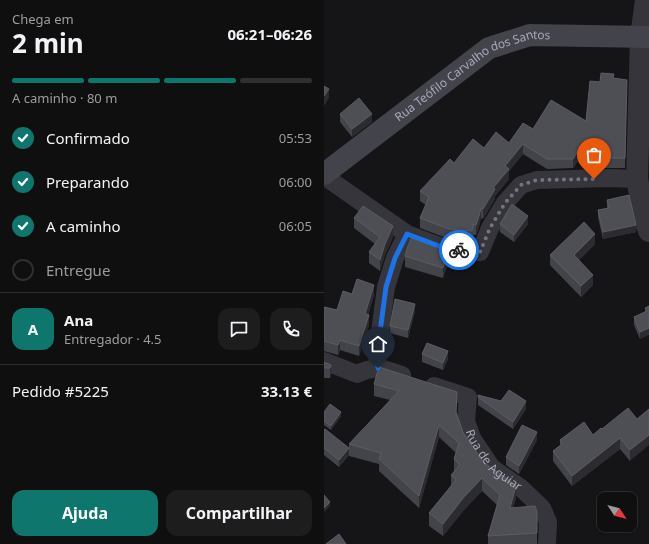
<!DOCTYPE html>
<html lang="pt">
<head>
<meta charset="utf-8">
<style>
	:root { --surface:#100f10; --page:#1e1d1e; --text:#f1f3f6; --muted:#9c9c9f; --line:#302f30; --accent:#0f766e }
	body { margin:0; font-family:"Noto Sans",sans-serif; background:var(--page); color:var(--text); height:100vh; display:flex; flex-direction:column; font-size:15px; white-space:nowrap }
	* { box-sizing:border-box; margin:0 }
	p { font-size:13px; color:var(--muted) }
	.icon { flex:none; width:22px; height:22px; fill:none; stroke:currentColor; stroke-width:2; stroke-linecap:round; stroke-linejoin:round }
	.map { position:relative; flex:1; overflow:hidden }
	.sheet { display:flex; flex-direction:column; background:var(--surface); width:324px }
	.sheet>* { flex:none }
	.needle { width:26px; rotate:126deg }
	.fabs { position:absolute; left:273px; top:492px; display:grid; gap:8px }
	.fabs a { display:grid; place-items:center; width:40px; height:40px; border-radius:8px; background:var(--surface); box-shadow:0 1px 3px #0004,0 0 0 1px var(--line); font-size:20px }
	.pin { position:absolute; display:grid; place-items:center; width:34px; height:34px; color:#fff; margin:-41px -17px; border-radius:50% 50% 50% 0; rotate:-45deg; box-shadow:0 0 4px #0007 }
	.pin .icon { rotate:45deg }
	.courier { position:absolute; display:grid; place-items:center; width:40px; height:40px; margin:-20px; border:3px solid #1a73e8; border-radius:50%; background:#fff; color:#222; box-shadow:0 1px 5px #0007 }
	.headline em { font-style:normal; font-weight:700 }
	.headline div { display:flex; flex-direction:column-reverse }
	.headline { display:flex; align-items:center; justify-content:space-between; height:68px; padding:0 12px }
	h1 { font-size:26px; font-weight:700; line-height:30px }
	.bar { display:grid; grid-template-columns:repeat(4,1fr); gap:6px 4px; align-content:center; height:48px; padding:0 12px }
	.bar i { height:5px; border-radius:3px; background:var(--line) }
	.bar .on { background:var(--accent) }
	.bar p { grid-column:span 4 }
	.line { display:flex; align-items:center; gap:10px; padding:0 12px; border-top:1px solid var(--line) }
	.line div { flex:1 }
	.round { display:grid; place-items:center; flex:none; width:42px; height:42px; border-radius:12px; background:var(--page) }
	ol { padding:0 12px; list-style:none }
	li { display:flex; align-items:center; gap:12px; height:44px }
	li p { margin-inline-start:auto }
	li .icon { padding:4px; border-radius:50%; background:var(--accent); color:#fff; stroke-width:4 }
	li:last-child { color:var(--muted) }
	li i { width:22px; height:22px; border:2px solid var(--line); border-radius:50% }
	.cta { display:flex; gap:8px; margin-top:auto; padding:8px 12px }
	.cta a { flex:1; height:46px; border-radius:12px; background:var(--accent); color:#fff; font-size:16px; font-weight:700; line-height:46px; text-align:center }
	.cta a+a { background:var(--page); color:var(--text) }
	main { display:flex; flex:1; min-height:0 }
	.map>svg:first-child { display:block }
</style>
</head>
<body>
<main>
<section class="sheet">
<div class="headline"><div><h1>2 min</h1><p>Chega em</p></div><em>06:21–06:26</em></div>
<div class="bar"><i class="on"></i><i class="on"></i><i class="on"></i><i></i><p>A caminho · 80 m</p></div>
<ol>
<li><svg class="icon" aria-label="check" viewBox="0 0 24 24"><path d="M5 12l5 5 9-10"/></svg>Confirmado<p>05:53</p></li>
<li><svg class="icon" aria-label="check" viewBox="0 0 24 24"><path d="M5 12l5 5 9-10"/></svg>Preparando<p>06:00</p></li>
<li><svg class="icon" aria-label="check" viewBox="0 0 24 24"><path d="M5 12l5 5 9-10"/></svg>A caminho<p>06:05</p></li>
<li><i></i>Entregue</li>
</ol>
<div class="line" style="height:72px"><b class="round" style="background:var(--accent);color:#fff">A</b><div><b>Ana</b><p>Entregador · 4.5</p></div><a class="round"><svg class="icon" aria-label="chat" viewBox="0 0 24 24"><path d="M4 5h16v11H9l-5 4z"/></svg></a><a class="round"><svg class="icon" aria-label="phone" viewBox="0 0 24 24"><path d="M5 4h4l2 5-3 2q2 4 5 5l2-3 5 2v4C11 20 4 13 5 4z"/></svg></a></div>
<div class="line" style="height:52px"><div>Pedido #5225</div><b>33.13 €</b></div>
<div class="cta"><a>Ajuda</a><a>Compartilhar</a></div>
</section>
<div class="map">
<svg width="325" height="544" viewBox="0 0 325 544">
	<rect width="100%" height="100%" fill="#151416"/>
	<g fill="none" stroke-linecap="round" stroke-linejoin="round">
		<g stroke="#35353b" stroke-width="18">
			<path d="M 0,176 L 83,234 L 123,249 L 156,252 L 166,228 L 181,203 L 197,185 L 213,180 L 284,178 L 313,179"/>
			<path d="M 0,361 L 33,374 C 51,365 60,369 78,375"/>
			<path d="M 54,368 L 53,355 L 62,287 L 71,258 L 83,234"/>
			<path id="s1" d="M 110,386 L 144,397 L 142,421 L 148,438 L 168,468 L 197,488 L 218,508 L 224,522 L 223,544"/>
		</g>
		<path stroke="#35353b" stroke-width="22" d="M 322,0 L 317,37 L 313,179 L 322,223 L 325,231"/>
		<path stroke="#43444b" stroke-width="22" id="s2" d="M 0,174 L 165,48 L 206,35 L 325,37"/>
	</g>
	<g fill="#434449">
		<path d="M 290,78 L 303,80 L 301,168 L 281,168 L 254,161 L 249,168 L 223,169 L 199,154 L 185,171 L 185,179 L 171,196 L 171,199 L 159,219 L 157,218 L 155,226 L 152,235 L 149,235 L 148,241 L 125,239 L 96,228 L 96,218 L 102,205 L 96,201 L 96,191 L 130,163 L 160,148 L 185,143 L 209,129 L 262,121 L 276,82 Z"/>
		<path d="M 16,114 L 48,122 L 28,137 L 16,122 Z"/>
		<path d="M 283,200 L 312,232 L 279,239 L 274,217 L 274,210 L 283,208 Z"/>
		<path d="M 30,218 L 69,237 L 61,255 L 56,271 L 45,263 L 45,252 L 51,244 L 30,228 Z"/>
		<path d="M 176,224 L 204,224 L 190,242 L 176,232 Z"/>
		<path d="M 271,244 L 255,260 L 269,285 L 257,297 L 226,265 L 226,255 Z"/>
		<path d="M 81,256 L 125,260 L 119,278 L 81,267 Z"/>
		<path d="M 28,294 L 50,295 L 44,315 L 45,325 L 35,356 L 16,350 L 14,355 L 0,351 L 0,307 L 13,310 Z"/>
		<path d="M 325,306 L 316,339 L 310,325 L 310,317 L 321,312 L 321,308 Z"/>
		<path d="M 91,311 L 84,338 L 66,333 L 66,326 Z"/>
		<path d="M 98,354 L 124,359 L 119,370 L 98,362 Z"/>
		<path d="M 0,362 L 7,365 L 7,375 L 6,378 L 0,378 Z"/>
		<path d="M 50,384 L 133,404 L 132,413 L 139,432 L 159,462 L 185,482 L 192,498 L 189,508 L 213,524 L 213,544 L 164,544 L 164,536 L 173,505 L 158,491 L 140,510 L 119,536 L 105,526 L 105,513 L 127,486 L 127,475 L 130,472 L 130,459 L 132,453 L 115,437 L 95,508 L 55,471 L 55,464 L 25,456 L 25,444 L 66,400 L 50,396 Z"/>
		<path d="M 154,395 L 202,409 L 189,429 L 154,405 Z"/>
		<path d="M 0,412 L 17,416 L 7,430 L 0,425 Z"/>
		<path d="M 313,419 L 306,461 L 296,449 L 248,486 L 229,461 L 229,451 L 236,446 L 236,440 L 269,435 L 278,429 Z"/>
		<path d="M 0,430 L 25,455 L 15,467 L 0,455 Z"/>
		<path d="M 213,440 L 195,474 L 182,465 L 182,457 Z"/>
	</g>
	<g fill="#2c2c30">
		<path d="M 5,89 L 5,98 L 0,106 L 0,96 Z"/>
		<path d="M 48,114 L 48,122 L 28,137 L 28,129 Z"/>
		<path d="M 199,144 L 199,154 L 185,171 L 185,179 L 171,196 L 171,199 L 159,219 L 159,209 L 181,166 Z"/>
		<path d="M 254,151 L 254,161 L 249,168 L 249,159 Z"/>
		<path d="M 157,208 L 157,218 L 155,226 L 152,235 L 152,225 Z"/>
		<path d="M 204,216 L 204,224 L 190,242 L 190,235 Z"/>
		<path d="M 312,225 L 312,232 L 279,239 L 279,232 Z"/>
		<path d="M 69,226 L 69,237 L 61,255 L 56,271 L 56,260 L 61,244 Z"/>
		<path d="M 271,234 L 271,244 L 250,265 L 250,255 Z"/>
		<path d="M 125,249 L 125,260 L 119,278 L 119,268 Z"/>
		<path d="M 269,275 L 269,285 L 257,297 L 257,286 Z"/>
		<path d="M 50,285 L 50,295 L 41,324 L 41,314 Z"/>
		<path d="M 91,304 L 91,311 L 84,338 L 84,330 Z"/>
		<path d="M 45,315 L 45,325 L 35,356 L 35,346 Z"/>
		<path d="M 325,328 L 325,335 L 316,339 L 316,332 Z"/>
		<path d="M 16,340 L 16,350 L 14,355 L 14,345 Z"/>
		<path d="M 124,351 L 124,359 L 119,370 L 119,363 Z"/>
		<path d="M 7,365 L 7,375 L 6,378 L 6,368 Z"/>
		<path d="M 202,401 L 202,409 L 189,429 L 189,422 Z"/>
		<path d="M 17,412 L 17,416 L 7,430 L 7,426 Z"/>
		<path d="M 115,425 L 115,437 L 95,508 L 95,496 Z"/>
		<path d="M 213,432 L 213,440 L 195,474 L 195,466 Z"/>
		<path d="M 325,435 L 325,445 L 306,461 L 306,450 Z"/>
		<path d="M 296,438 L 296,449 L 248,486 L 248,476 Z"/>
		<path d="M 25,448 L 25,455 L 15,467 L 15,460 Z"/>
		<path d="M 158,478 L 158,491 L 140,510 L 119,536 L 119,524 L 140,497 Z"/>
		<path d="M 192,486 L 192,498 L 186,520 L 186,508 Z"/>
		<path d="M 6,502 L 6,506 L 0,512 L 0,508 Z"/>
	</g>
	<g fill="#4e4e55" stroke="#5c5c64">
		<path d="M 277,73 L 290,74 L 289,78 L 303,80 L 301,158 L 281,158 L 254,151 L 249,159 L 223,159 L 199,144 L 181,166 L 185,169 L 169,188 L 171,189 L 159,209 L 157,208 L 155,216 L 152,225 L 149,225 L 148,231 L 125,229 L 96,218 L 105,197 L 96,191 L 126,159 L 130,163 L 149,139 L 160,148 L 172,132 L 185,143 L 199,123 L 209,129 L 227,100 L 262,121 L 266,81 L 276,82 Z"/>
		<path d="M 0,86 L 5,89 L 0,96 Z"/>
		<path d="M 35,98 L 48,114 L 28,129 L 16,114 Z"/>
		<path d="M 305,195 L 312,225 L 279,232 L 274,210 L 285,208 L 283,200 Z"/>
		<path d="M 188,204 L 204,216 L 190,235 L 176,224 Z"/>
		<path d="M 39,206 L 69,226 L 61,244 L 56,260 L 45,252 L 56,237 L 30,218 Z"/>
		<path d="M 260,222 L 271,234 L 250,255 L 269,275 L 257,286 L 226,255 Z"/>
		<path d="M 88,237 L 125,249 L 119,268 L 81,256 L 84,246 Z"/>
		<path d="M 33,279 L 50,285 L 41,314 L 45,315 L 35,346 L 16,340 L 14,345 L 0,341 L 0,307 L 13,310 L 19,291 L 28,294 Z"/>
		<path d="M 71,299 L 91,304 L 84,330 L 66,326 Z"/>
		<path d="M 325,306 L 325,328 L 316,332 L 310,317 L 323,311 L 321,308 Z"/>
		<path d="M 103,343 L 124,351 L 119,363 L 98,354 Z"/>
		<path d="M 0,362 L 7,365 L 6,368 L 0,368 Z"/>
		<path d="M 55,367 L 133,392 L 132,412 L 139,432 L 159,462 L 185,480 L 183,483 L 186,481 L 192,486 L 186,508 L 211,506 L 213,512 L 213,533 L 164,536 L 176,495 L 158,478 L 140,497 L 119,524 L 105,513 L 132,480 L 127,475 L 136,465 L 130,459 L 135,443 L 115,425 L 95,496 L 55,459 L 57,453 L 25,444 L 75,391 L 50,384 Z"/>
		<path d="M 185,390 L 202,401 L 189,422 L 154,397 L 154,395 L 177,401 Z"/>
		<path d="M 6,404 L 17,412 L 7,426 L 0,421 L 0,412 Z"/>
		<path d="M 304,408 L 313,419 L 325,409 L 325,435 L 306,450 L 296,438 L 248,476 L 229,451 L 238,444 L 236,440 L 260,422 L 269,435 L 277,428 L 278,429 Z"/>
		<path d="M 198,425 L 213,432 L 195,466 L 182,457 Z"/>
		<path d="M 1,429 L 25,448 L 15,460 L 0,448 L 0,430 Z"/>
		<path d="M 0,495 L 6,502 L 0,508 Z"/>
		<path d="M 15,534 L 22,544 L 2,544 Z"/>
	</g>
	<g fill="none" stroke-linecap="round" stroke-linejoin="round">
		<path stroke="#73747f" stroke-width="4" stroke-dasharray="0 7.2" d="M 135,250 L 156,252 L 166,228 L 181,203 L 197,185 L 213,180 L 270,179"/>
		<path stroke="#1a73e8" stroke-width="5" d="M 54,368 L 53,355 L 62,287 L 71,258 L 83,234 L 123,249 L 135,250"/>
	</g>
	<g text-anchor="middle" stroke-width="3" stroke-linejoin="round" paint-order="stroke">
		<g font-size="12" fill="#a6a8b7" stroke="#100f11">
			<text dy="4" stroke="none"><textPath href="#s2" startOffset="181">Rua Teófilo Carvalho dos Santos</textPath></text>
			<text dy="4" stroke="none"><textPath href="#s1" startOffset="109">Rua de Aguiar</textPath></text>
		</g>
	</g>
</svg>
<div class="fabs">
<a><svg class="needle" viewBox="-14 -14 28 28"><path d="M0-13l5 13h-10z" fill="#e53935"/><path d="M0 13l5-13h-10z" fill="#9c9c9f"/></svg></a>
</div>
<div class="pin" style="left:270px;top:179px;background:#ea580c"><svg class="icon" aria-label="bag" viewBox="0 0 24 24"><path d="M5 8h14l-1 12H6zM9 8a3 3 0 0 1 6 0"/></svg></div>
<div class="pin" style="left:54px;top:368px;background:#1f2937"><svg class="icon" aria-label="home" viewBox="0 0 24 24"><path d="M3 11l9-7 9 7M6 9v11h12V9"/></svg></div>
<div class="courier" style="left:135px;top:250px"><svg class="icon" aria-label="bike" viewBox="0 0 24 24"><circle cx="6" cy="16" r="4"/><circle cx="18" cy="16" r="4"/><path d="M6 16l4-8h5l3 8M10 8l3 8H6M13 5h3"/></svg></div>
</div>
</main>
</body>
</html>
